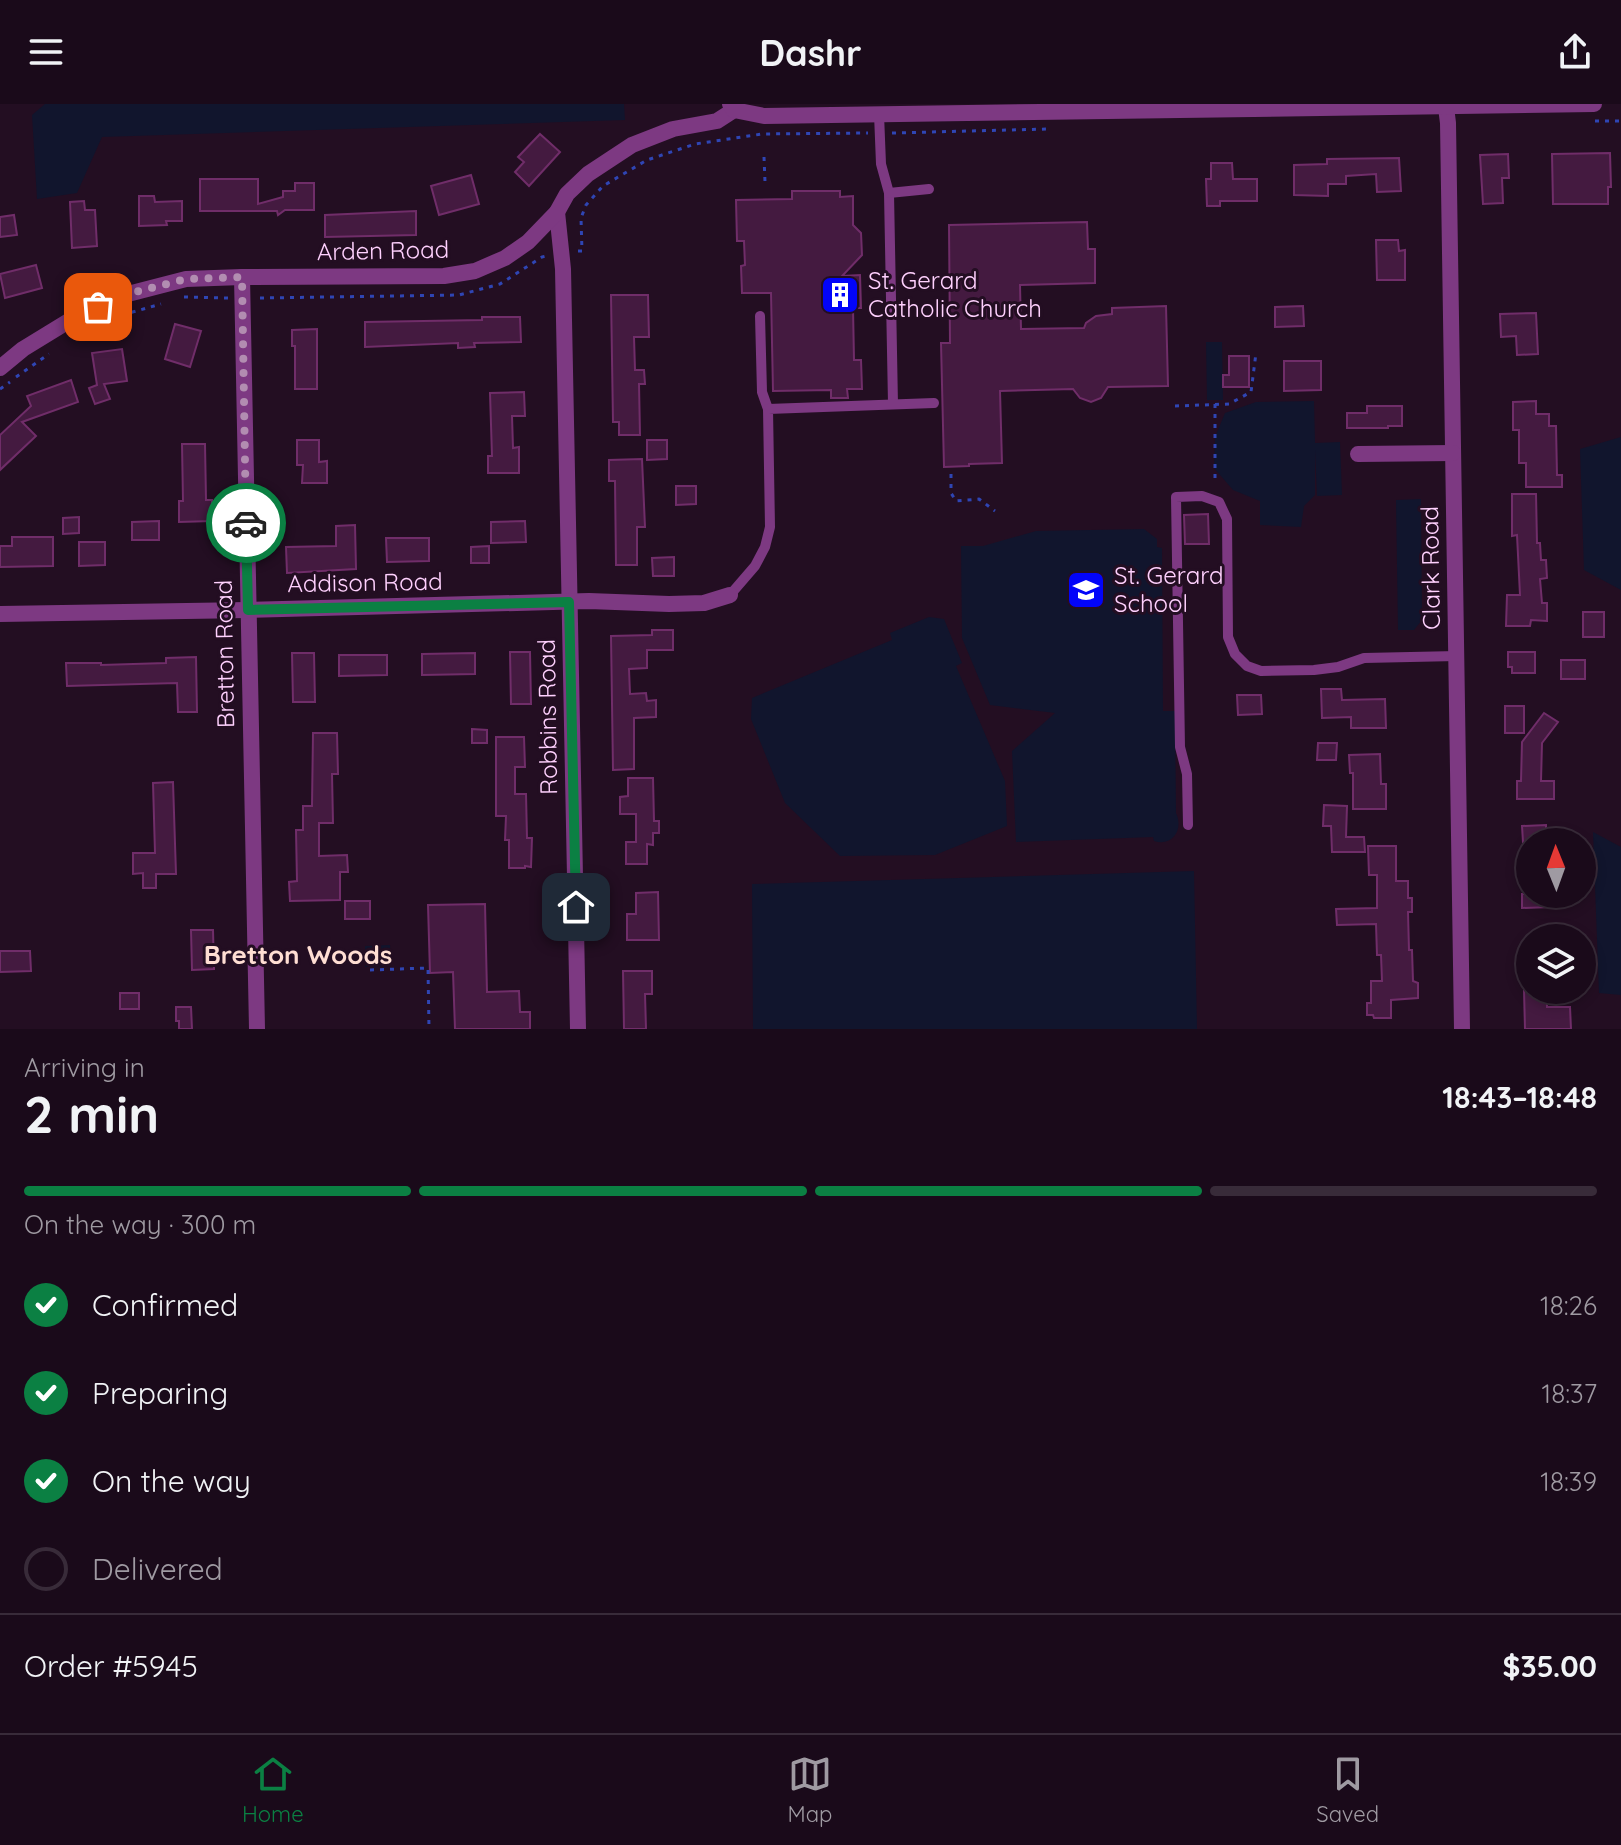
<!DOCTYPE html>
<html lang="en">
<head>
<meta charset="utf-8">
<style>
	:root { --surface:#1a0a1a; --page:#231323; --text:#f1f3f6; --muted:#9f9aa2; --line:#382b39; --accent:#0b8043 }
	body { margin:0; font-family:Quicksand,sans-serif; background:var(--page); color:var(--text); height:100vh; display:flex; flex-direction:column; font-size:30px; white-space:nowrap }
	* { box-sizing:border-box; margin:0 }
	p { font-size:26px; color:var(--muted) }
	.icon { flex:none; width:44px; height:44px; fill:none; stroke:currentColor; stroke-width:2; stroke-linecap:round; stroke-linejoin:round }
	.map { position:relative; height:925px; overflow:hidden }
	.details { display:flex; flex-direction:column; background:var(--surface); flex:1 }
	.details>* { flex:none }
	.needle { width:52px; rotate:359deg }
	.fabs { position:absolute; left:1516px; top:724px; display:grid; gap:16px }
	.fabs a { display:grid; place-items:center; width:80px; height:80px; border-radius:50%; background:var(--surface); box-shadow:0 4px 12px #0003,0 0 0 2px var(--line); font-size:40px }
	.pin { position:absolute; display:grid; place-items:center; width:68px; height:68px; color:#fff; margin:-34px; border-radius:16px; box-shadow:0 4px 12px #0006 }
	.courier { position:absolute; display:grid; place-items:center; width:80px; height:80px; margin:-40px; border:6px solid #0b8043; border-radius:50%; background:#fff; color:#222; box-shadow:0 2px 10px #0007 }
	.head em { font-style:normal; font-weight:800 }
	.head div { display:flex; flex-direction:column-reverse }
	.head { display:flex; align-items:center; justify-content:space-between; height:136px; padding:0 24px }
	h1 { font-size:52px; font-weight:800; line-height:60px }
	.bar { display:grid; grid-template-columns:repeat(4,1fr); gap:12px 8px; align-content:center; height:96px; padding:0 24px }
	.bar i { height:10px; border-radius:6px; background:var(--line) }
	.bar .active { background:var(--accent) }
	.bar p { grid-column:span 4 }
	.line { display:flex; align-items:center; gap:20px; padding:0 24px; border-top:2px solid var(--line) }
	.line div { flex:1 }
	ol { padding:0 24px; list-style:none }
	li { display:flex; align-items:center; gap:24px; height:88px }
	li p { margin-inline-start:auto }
	li .icon { padding:8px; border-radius:50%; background:var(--accent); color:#fff; stroke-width:4 }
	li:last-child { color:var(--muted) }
	li i { width:44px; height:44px; border:4px solid var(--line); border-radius:50% }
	header { display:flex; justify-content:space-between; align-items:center; height:104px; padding:0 24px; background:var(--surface); font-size:36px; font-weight:800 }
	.tab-bar { display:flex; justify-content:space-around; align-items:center; height:112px; border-top:2px solid var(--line); background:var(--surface); font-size:22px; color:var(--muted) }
	.tab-bar a { display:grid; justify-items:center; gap:4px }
	.tab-bar .active { color:var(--accent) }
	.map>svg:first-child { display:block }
</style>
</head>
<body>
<header><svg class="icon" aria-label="menu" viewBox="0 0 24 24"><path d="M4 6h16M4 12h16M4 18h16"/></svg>Dashr<svg class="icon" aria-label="share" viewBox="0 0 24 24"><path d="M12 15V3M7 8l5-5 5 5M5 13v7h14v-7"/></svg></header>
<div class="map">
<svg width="1621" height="925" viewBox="0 0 1621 925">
	<rect width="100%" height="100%" fill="#230e22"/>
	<g fill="#11152d">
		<path d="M 45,0 L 624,0 L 625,16 L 102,33 L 77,89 L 37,95 L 32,11 Z"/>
		<path d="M 1206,238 L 1222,238 L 1223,296 L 1207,296 Z"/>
		<path d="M 1314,297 L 1315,339 L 1340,338 L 1342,391 L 1317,392 L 1315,346 L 1315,391 L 1304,402 L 1301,423 L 1260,421 L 1260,397 L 1233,386 L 1214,364 L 1215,333 L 1225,309 L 1256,298 Z"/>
		<path d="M 1621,333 L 1621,486 L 1584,466 L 1580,345 Z"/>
		<path d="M 1421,395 L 1422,516 L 1414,526 L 1398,526 L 1396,396 Z"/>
		<path d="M 1144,425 L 1157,435 L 1157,443 L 1162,444 L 1163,607 L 1175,607 L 1176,709 C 1184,726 1172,743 1154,737 L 1153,733 L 1016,738 L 1012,647 L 1055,609 L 990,601 L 962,534 L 961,442 L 983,442 L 1036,427 Z"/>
		<path d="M 929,513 L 944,515 L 962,559 L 956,562 L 1005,677 L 1007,722 L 935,751 L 840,752 L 785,699 L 751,615 L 752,594 L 892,536 L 890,529 Z"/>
		<path d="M 1593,728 L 1621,743 L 1621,891 L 1599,889 Z"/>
		<path d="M 1194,767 L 1197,925 L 753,925 L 752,780 Z"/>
		<path d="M 390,841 L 391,862 L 365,863 L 365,842 Z"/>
	</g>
	<g fill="#441a40" stroke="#702d69" stroke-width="2">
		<path d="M 540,30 L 560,48 L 529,82 L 515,68 L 524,58 L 518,53 Z"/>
		<path d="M 1610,49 L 1611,83 L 1608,83 L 1608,100 L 1553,100 L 1552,50 Z"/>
		<path d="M 1508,50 L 1509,74 L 1502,74 L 1503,99 L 1483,100 L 1480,51 Z"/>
		<path d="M 1399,54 L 1401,87 L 1377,88 L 1376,70 L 1346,72 L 1346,80 L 1328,80 L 1328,92 L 1294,91 L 1294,61 L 1327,60 L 1327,55 Z"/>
		<path d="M 1211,59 L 1232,59 L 1233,75 L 1257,75 L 1257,97 L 1220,97 L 1220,102 L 1207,102 L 1206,75 L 1211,75 Z"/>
		<path d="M 471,71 L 479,100 L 439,111 L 431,82 Z"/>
		<path d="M 200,75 L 258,75 L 258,100 L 283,93 L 283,87 L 295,87 L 295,79 L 314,79 L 314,106 L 285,106 L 278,111 L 277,107 L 200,107 Z"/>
		<path d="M 792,87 L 840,87 L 840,93 L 853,92 L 853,121 L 861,129 L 862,151 L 842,172 L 860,171 L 861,204 L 853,204 L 854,256 L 861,256 L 862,285 L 847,285 L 848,294 L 831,294 L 831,286 L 773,287 L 771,189 L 742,189 L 741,162 L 745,161 L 744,137 L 737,137 L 736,96 L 792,95 Z"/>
		<path d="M 139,92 L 154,92 L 155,98 L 182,97 L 182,117 L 166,117 L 167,121 L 139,122 Z"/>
		<path d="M 84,97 L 85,106 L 95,106 L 97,142 L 72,144 L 70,98 Z"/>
		<path d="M 416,107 L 416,131 L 325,133 L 325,111 Z"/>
		<path d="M 14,111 L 17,131 L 0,133 L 0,113 Z"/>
		<path d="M 1087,118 L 1088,145 L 1095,145 L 1095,179 L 1020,181 L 1021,225 L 1084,224 L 1086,219 L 1096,212 L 1112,210 L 1112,204 L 1166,202 L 1168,282 L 1108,283 L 1101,294 L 1091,298 L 1080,294 L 1073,285 L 1000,287 L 1002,359 L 969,360 L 969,362 L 944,363 L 941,239 L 950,239 L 949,121 Z"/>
		<path d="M 1376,136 L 1398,136 L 1399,147 L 1405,146 L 1405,176 L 1377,176 Z"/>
		<path d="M 36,161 L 42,184 L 5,194 L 0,170 Z"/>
		<path d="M 611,191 L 648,191 L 649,233 L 634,233 L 635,266 L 644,266 L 645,280 L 639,280 L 640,331 L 619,331 L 619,318 L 613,318 Z"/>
		<path d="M 1303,202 L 1304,222 L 1275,223 L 1275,203 Z"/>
		<path d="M 1536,209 L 1538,250 L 1517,251 L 1516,232 L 1501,233 L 1500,210 Z"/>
		<path d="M 482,213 L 520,213 L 521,238 L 474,239 L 475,243 L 458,244 L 458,239 L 365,243 L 365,218 L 482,216 Z"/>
		<path d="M 175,220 L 201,227 L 190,263 L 165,255 Z"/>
		<path d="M 317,225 L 317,285 L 295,285 L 295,242 L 292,242 L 292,226 Z"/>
		<path d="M 122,245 L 127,277 L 104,280 L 110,295 L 95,300 L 89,284 L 97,281 L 92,249 Z"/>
		<path d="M 1229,252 L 1249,252 L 1249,283 L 1223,283 L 1223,271 L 1229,271 Z"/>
		<path d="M 1284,257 L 1321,257 L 1321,286 L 1284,287 Z"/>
		<path d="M 71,276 L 78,298 L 22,318 L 36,332 L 0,366 L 0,331 L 31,302 L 27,292 Z"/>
		<path d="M 524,288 L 525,312 L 512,312 L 513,344 L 519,343 L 519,369 L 488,369 L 488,352 L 492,352 L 490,289 Z"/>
		<path d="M 1536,297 L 1536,310 L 1549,310 L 1549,322 L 1556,322 L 1557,371 L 1562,371 L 1562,383 L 1526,383 L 1526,359 L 1519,359 L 1519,326 L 1513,326 L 1513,298 Z"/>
		<path d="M 1367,302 L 1402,302 L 1402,322 L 1388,322 L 1388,324 L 1347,324 L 1347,309 L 1367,309 Z"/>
		<path d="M 297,336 L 319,336 L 319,358 L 327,357 L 327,379 L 302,379 L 303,361 L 297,361 Z"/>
		<path d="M 647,336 L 667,336 L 667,355 L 647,356 Z"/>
		<path d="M 182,340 L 205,340 L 206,396 L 212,396 L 212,417 L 179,418 L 179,397 L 183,397 Z"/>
		<path d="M 642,355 L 645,423 L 637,423 L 637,461 L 616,461 L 615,377 L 609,377 L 609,356 Z"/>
		<path d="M 676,382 L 696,382 L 696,400 L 676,401 Z"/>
		<path d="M 1512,390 L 1536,390 L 1537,439 L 1540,439 L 1541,456 L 1546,456 L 1547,474 L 1540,475 L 1542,499 L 1547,499 L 1547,517 L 1531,516 L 1530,522 L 1506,522 L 1507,491 L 1520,491 L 1517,431 L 1512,432 Z"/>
		<path d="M 1208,410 L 1209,440 L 1185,440 L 1184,411 Z"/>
		<path d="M 79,413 L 79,429 L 63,430 L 63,414 Z"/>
		<path d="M 159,417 L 159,436 L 132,436 L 132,418 Z"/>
		<path d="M 525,417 L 526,438 L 491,439 L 491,418 Z"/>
		<path d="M 355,421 L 356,465 L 287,469 L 286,443 L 336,442 L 336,422 Z"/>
		<path d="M 12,433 L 53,433 L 53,462 L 0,463 L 0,442 L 12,442 Z"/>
		<path d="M 386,434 L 429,434 L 429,457 L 387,458 Z"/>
		<path d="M 79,438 L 105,438 L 105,461 L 79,462 Z"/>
		<path d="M 489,442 L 489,459 L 471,459 L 471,443 Z"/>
		<path d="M 674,453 L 674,472 L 653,472 L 652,454 Z"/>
		<rect x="1583" y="508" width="21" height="25"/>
		<path d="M 652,526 L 673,526 L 673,546 L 647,546 L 647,564 L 629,565 L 630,590 L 646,589 L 647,597 L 656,596 L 656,613 L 634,614 L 634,665 L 613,666 L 611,532 L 652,531 Z"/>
		<path d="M 510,548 L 530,548 L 531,600 L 511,600 Z"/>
		<path d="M 1508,548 L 1535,548 L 1535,569 L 1512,569 L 1512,563 L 1508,563 Z"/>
		<path d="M 292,549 L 314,549 L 315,598 L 293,598 Z"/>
		<path d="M 475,549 L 475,570 L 422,571 L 422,550 Z"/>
		<path d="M 339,551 L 387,551 L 387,571 L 339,572 Z"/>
		<path d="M 196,553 L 197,608 L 178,608 L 177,579 L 67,582 L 66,559 L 101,559 L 101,561 L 166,559 L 166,554 Z"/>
		<rect x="1561" y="556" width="24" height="19"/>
		<path d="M 1321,585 L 1341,585 L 1342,596 L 1385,595 L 1386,624 L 1351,624 L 1351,613 L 1322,614 Z"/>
		<path d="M 1237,591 L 1261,591 L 1262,610 L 1238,611 Z"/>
		<rect x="1505" y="602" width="19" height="27"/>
		<path d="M 1544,609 L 1558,618 L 1542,639 L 1541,677 L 1554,677 L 1554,695 L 1517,695 L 1517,677 L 1521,677 L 1522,638 Z"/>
		<path d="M 472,625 L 487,626 L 487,639 L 472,639 Z"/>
		<path d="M 313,629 L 337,629 L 338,670 L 332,670 L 333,719 L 319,719 L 319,752 L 347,751 L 348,768 L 340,768 L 340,796 L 290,797 L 289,778 L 297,777 L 296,726 L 303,726 L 303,702 L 312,702 Z"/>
		<path d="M 496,633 L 524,633 L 525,663 L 515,663 L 515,690 L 526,690 L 527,734 L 532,734 L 531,763 L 525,762 L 525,764 L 509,764 L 509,736 L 505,736 L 506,712 L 496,712 Z"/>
		<path d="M 1318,639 L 1337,639 L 1336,656 L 1317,656 Z"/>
		<path d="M 1380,650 L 1381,680 L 1386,680 L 1386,705 L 1353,705 L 1353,669 L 1350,669 L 1349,651 Z"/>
		<path d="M 628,674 L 653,674 L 654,717 L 659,717 L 659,729 L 653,729 L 653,741 L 647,740 L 647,760 L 626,760 L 626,738 L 636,738 L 636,710 L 620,710 L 620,693 L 628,692 Z"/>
		<path d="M 173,678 L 176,770 L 156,770 L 156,784 L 143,784 L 143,769 L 133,770 L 133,749 L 155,749 L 153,679 Z"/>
		<path d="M 1324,701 L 1347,702 L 1346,733 L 1364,733 L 1365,748 L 1332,748 L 1331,722 L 1323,722 Z"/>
		<path d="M 1546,721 L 1546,738 L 1523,738 L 1522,722 Z"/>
		<path d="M 1368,742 L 1396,742 L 1396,777 L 1408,777 L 1408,794 L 1412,794 L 1412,808 L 1408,808 L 1409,846 L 1412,846 L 1413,877 L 1418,879 L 1418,894 L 1391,896 L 1391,914 L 1374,914 L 1373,911 L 1367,911 L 1367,899 L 1371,899 L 1371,877 L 1382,877 L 1381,851 L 1377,851 L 1376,820 L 1337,821 L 1336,805 L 1377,804 L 1377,771 L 1369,771 Z"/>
		<path d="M 658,788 L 659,836 L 627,836 L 627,810 L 636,810 L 636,789 Z"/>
		<path d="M 1522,790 L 1551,790 L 1551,803 L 1522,804 Z"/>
		<rect x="345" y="797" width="25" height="18"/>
		<path d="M 485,800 L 487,888 L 519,887 L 520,908 L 530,908 L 530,925 L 455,925 L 453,868 L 430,869 L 428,801 Z"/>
		<path d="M 191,826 L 213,826 L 214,865 L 192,866 Z"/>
		<path d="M 0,847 L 30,847 L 31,867 L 0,868 Z"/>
		<path d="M 623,867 L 652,867 L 652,890 L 645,890 L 646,925 L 624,925 Z"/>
		<path d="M 1524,886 L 1547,886 L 1547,903 L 1570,903 L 1571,925 L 1525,925 Z"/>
		<rect x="120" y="889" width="19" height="16"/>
		<path d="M 176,903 L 191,903 L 192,925 L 179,925 L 179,917 L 176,917 Z"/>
	</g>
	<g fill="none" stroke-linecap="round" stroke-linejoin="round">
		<g stroke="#2f45b4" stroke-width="3" stroke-dasharray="4 6" stroke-linecap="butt">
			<path d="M 1595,17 L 1621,17"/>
			<path d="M 892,29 L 1048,25"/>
			<path d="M 764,53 L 765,78"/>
			<path d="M 578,147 L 582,147 L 581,114 L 586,101 L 603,82 L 647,56 L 695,40 L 762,30 L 868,29"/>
			<path d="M 184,193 L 228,194"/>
			<path d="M 260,194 L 459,191 L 500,180 L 542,153 L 546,152"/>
			<path d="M 122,211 L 161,200"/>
			<path d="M 16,273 L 49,250"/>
			<path d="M 0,285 L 10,278"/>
			<path d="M 1215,300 L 1215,377"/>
			<path d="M 1175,302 L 1229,300 L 1251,288 L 1256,249"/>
			<path d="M 951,370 L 951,389 L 956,397 L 979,395 L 995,407"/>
			<path d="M 370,866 L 428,864 L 429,925"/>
		</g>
		<g stroke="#7d3982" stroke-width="10">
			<path d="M 879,10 L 881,60 L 889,89 L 893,300"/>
			<path d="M 889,89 L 929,85"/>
			<path d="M 760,212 L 762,288 L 768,305"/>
			<path d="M 730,491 L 755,462 L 765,443 L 770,423 L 768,305 L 934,299"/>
			<path d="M 1188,721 L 1187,670 L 1180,643 L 1176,393 L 1202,392 L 1219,398 L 1227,415 L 1228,533 L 1235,550 L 1247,562 L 1261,567 L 1314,566 L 1338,563 L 1364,554 L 1457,552"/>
		</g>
		<g stroke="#7d3982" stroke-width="16">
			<path d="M 1446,3 L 1448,19 L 1462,925"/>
			<path d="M 557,108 L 563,165 L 578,925"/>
			<path d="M 242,173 L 257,925"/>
			<path d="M 0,264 L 23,245 L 72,215 L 124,191 L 186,175 L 242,173 L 444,172 L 475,167 L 505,154 L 528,138 L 557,108 L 567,90 L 588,70 L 632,41 L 673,25 L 717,17 L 734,6"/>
			<path d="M 1358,350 L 1453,349"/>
			<path d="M 0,510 L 248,506 L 589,497 L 669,500 L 704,499 L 730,491"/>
		</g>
		<path stroke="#7d3982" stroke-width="16" d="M 730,0 L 734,6 L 764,12 L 1594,0"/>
	</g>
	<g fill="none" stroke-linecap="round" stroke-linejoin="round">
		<path stroke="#b28db1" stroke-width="8" stroke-dasharray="0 14.4" d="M 98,203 L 124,191 L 186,175 L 242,173 L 246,419"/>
		<path stroke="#0b8043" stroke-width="10" d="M 246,419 L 248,506 L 569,498 L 576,803"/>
	</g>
	<defs>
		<g id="building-square" transform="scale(2)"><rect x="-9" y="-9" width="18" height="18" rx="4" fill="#0204f9" stroke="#230e22"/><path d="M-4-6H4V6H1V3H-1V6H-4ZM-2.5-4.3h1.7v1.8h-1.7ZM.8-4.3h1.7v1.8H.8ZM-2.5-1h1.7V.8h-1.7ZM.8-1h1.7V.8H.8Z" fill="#fff"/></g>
		<g id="school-square" transform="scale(2)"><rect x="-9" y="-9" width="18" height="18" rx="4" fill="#0204f9" stroke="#230e22"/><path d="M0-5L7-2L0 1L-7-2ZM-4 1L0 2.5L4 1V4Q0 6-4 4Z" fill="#fff"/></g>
	</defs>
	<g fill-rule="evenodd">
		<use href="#building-square" x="840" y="191"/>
		<use href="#school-square" x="1086" y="486"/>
	</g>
	<g text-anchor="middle" stroke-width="6" stroke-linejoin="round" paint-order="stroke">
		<g font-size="24" fill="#ffd1fe" stroke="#230e22">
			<text transform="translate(383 147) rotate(-1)" y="8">Arden Road</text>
			<text transform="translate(1431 464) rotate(-91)" y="8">Clark Road</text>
			<text transform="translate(365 479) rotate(-1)" y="8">Addison Road</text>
			<text transform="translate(225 550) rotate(-91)" y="8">Bretton Road</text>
			<text transform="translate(548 613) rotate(-91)" y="8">Robbins Road</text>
		</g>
		<g font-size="24" fill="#ffd1fe" stroke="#230e22" text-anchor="start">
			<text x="868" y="185">St. Gerard<tspan x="868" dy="28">Catholic Church</tspan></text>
			<text x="1114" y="480">St. Gerard<tspan x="1114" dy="28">School</tspan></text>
		</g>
		<g font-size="26" font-weight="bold" fill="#ffded3" stroke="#230e22">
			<text x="298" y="860">Bretton Woods</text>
		</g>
	</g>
</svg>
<div class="fabs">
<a><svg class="needle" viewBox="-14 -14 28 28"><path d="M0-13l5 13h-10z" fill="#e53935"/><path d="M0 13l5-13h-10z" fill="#9f9aa2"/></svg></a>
<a><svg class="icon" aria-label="layers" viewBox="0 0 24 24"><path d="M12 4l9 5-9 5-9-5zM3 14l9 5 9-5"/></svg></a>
</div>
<div class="pin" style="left:98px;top:203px;background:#ea580c"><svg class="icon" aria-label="bag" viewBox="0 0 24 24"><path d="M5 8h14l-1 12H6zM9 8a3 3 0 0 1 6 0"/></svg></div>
<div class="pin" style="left:576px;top:803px;background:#1f2937"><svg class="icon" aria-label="home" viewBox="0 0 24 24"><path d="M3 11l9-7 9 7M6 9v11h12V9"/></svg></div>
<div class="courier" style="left:246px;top:419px"><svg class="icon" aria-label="car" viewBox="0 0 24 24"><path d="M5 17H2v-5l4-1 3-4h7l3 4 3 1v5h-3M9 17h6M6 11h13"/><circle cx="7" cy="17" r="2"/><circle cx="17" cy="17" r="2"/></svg></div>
</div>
<section class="details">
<div class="head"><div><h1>2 min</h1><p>Arriving in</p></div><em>18:43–18:48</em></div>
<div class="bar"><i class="active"></i><i class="active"></i><i class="active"></i><i></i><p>On the way · 300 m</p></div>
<ol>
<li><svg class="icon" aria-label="check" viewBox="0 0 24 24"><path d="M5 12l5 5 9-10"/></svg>Confirmed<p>18:26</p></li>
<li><svg class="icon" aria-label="check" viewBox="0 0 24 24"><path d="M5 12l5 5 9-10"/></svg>Preparing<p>18:37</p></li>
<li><svg class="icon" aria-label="check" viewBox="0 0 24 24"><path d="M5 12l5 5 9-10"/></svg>On the way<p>18:39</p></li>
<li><i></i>Delivered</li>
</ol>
<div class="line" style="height:104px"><div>Order #5945</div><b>$35.00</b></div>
</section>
<nav class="tab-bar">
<a class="active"><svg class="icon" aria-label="home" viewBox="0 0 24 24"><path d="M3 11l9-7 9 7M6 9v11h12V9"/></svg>Home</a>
<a><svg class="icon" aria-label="map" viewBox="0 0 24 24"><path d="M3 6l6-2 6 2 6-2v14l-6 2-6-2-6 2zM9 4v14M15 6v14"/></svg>Map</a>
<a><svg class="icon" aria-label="saved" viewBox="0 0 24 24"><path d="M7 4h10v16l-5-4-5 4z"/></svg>Saved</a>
</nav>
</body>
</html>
